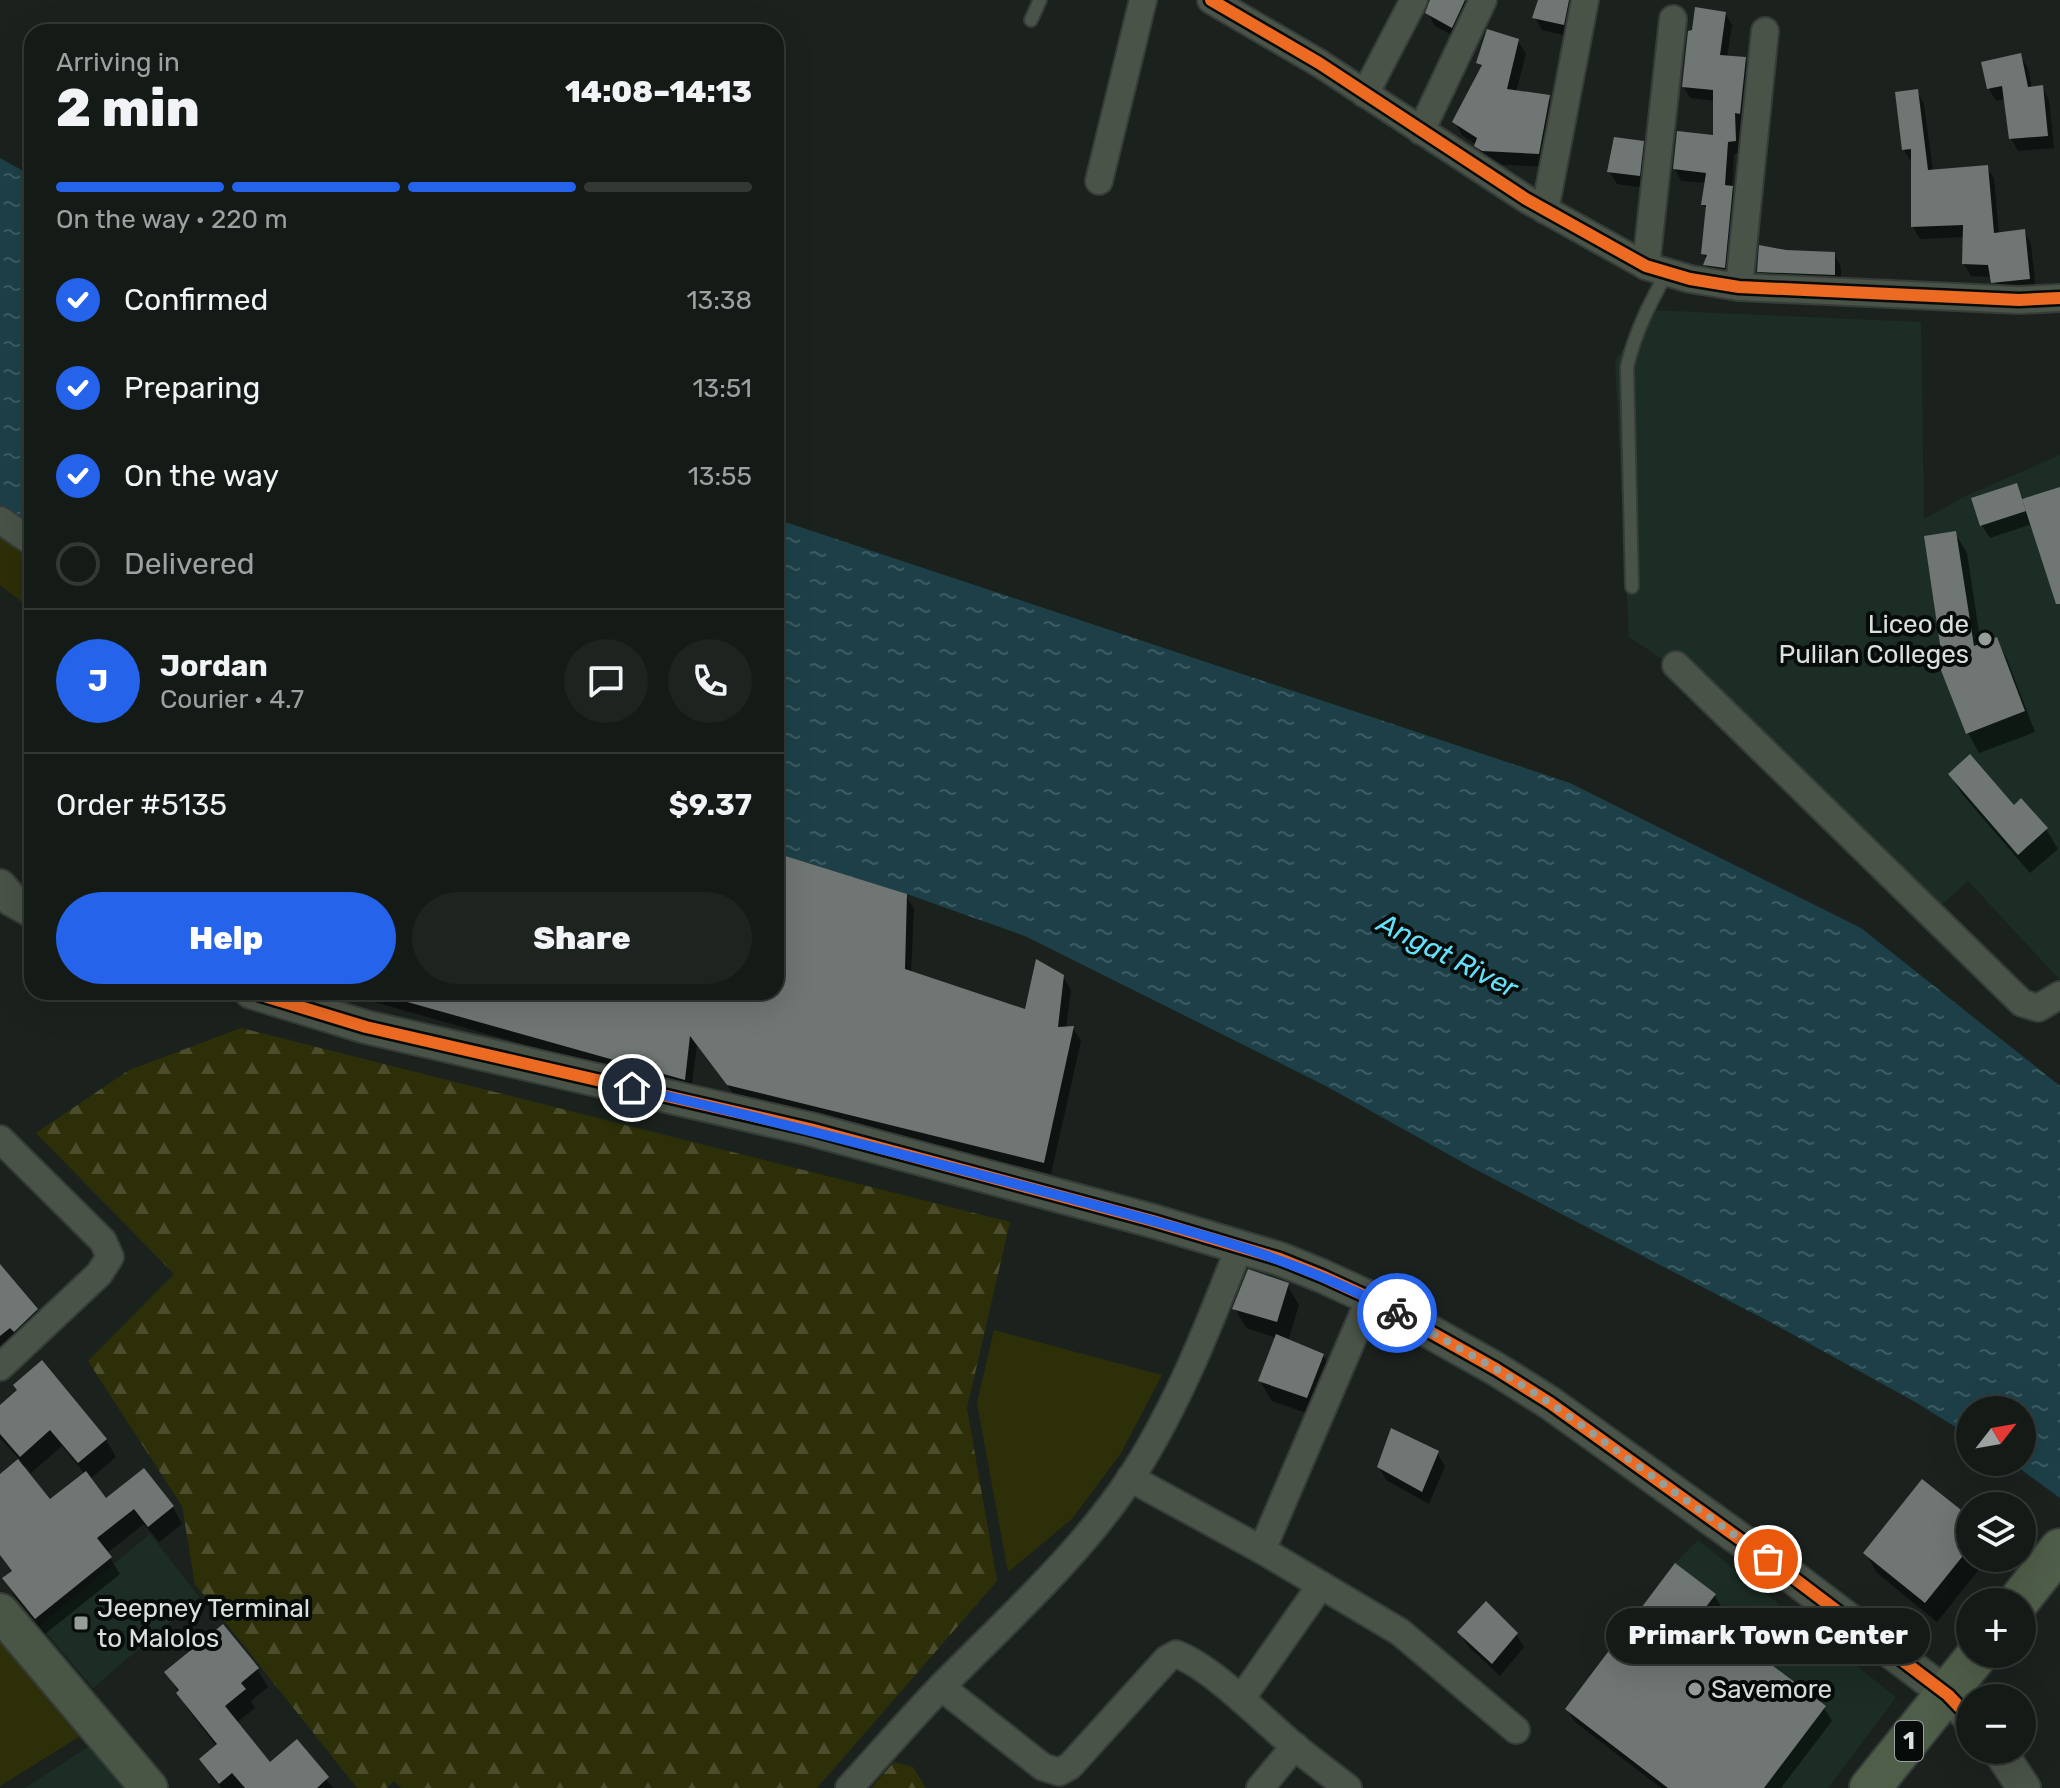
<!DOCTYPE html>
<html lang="en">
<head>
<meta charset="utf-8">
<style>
	:root { --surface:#141a16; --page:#1d231f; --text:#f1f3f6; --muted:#9da1a1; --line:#333835; --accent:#2563eb }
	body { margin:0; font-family:Rubik,sans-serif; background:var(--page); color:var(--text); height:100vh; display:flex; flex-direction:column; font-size:30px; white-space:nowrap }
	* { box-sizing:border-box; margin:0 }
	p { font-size:26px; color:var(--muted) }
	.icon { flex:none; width:44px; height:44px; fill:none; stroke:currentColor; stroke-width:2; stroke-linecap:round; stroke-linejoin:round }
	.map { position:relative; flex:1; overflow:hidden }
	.drawer { position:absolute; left:24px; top:24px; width:760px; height:976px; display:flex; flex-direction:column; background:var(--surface); border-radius:24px; box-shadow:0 8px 32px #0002,0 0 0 2px var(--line) }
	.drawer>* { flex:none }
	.needle { width:52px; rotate:59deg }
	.controls { position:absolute; left:1956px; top:1396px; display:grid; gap:16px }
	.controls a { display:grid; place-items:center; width:80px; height:80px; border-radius:50%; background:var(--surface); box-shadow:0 8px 32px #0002,0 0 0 2px var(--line); font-size:40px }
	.pin { position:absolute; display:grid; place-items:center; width:68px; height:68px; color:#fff; margin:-34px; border:4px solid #fff; border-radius:50%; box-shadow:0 2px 8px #0007 }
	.courier { position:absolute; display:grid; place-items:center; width:80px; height:80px; margin:-40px; border:6px solid #2563eb; border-radius:50%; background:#fff; color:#222; box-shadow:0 2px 10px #0007 }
	.bubble { position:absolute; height:56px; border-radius:28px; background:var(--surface); box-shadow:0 8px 32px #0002,0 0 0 2px var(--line); font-size:26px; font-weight:800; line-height:56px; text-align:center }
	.headline em { font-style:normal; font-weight:800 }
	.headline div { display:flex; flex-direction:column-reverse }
	.headline { display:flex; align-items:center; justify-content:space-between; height:136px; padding:0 32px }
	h1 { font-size:52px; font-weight:800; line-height:60px }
	.bar { display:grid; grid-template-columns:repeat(4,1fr); gap:12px 8px; align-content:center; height:96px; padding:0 32px }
	.bar i { height:10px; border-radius:6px; background:var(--line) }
	.bar .current { background:var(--accent) }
	.bar p { grid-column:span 4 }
	.line { display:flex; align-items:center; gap:20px; padding:0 32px; border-top:2px solid var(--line) }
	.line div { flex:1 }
	.round { display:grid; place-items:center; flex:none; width:84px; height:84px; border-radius:42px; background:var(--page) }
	ol { padding:0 32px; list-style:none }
	li { display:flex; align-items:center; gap:24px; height:88px }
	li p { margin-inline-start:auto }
	li .icon { padding:8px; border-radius:50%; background:var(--accent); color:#fff; stroke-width:4 }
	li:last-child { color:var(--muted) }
	li i { width:44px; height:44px; border:4px solid var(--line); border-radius:50% }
	.primary-button { display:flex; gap:16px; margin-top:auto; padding:16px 32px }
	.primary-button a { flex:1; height:92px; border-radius:48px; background:var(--accent); color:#fff; font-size:32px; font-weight:800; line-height:92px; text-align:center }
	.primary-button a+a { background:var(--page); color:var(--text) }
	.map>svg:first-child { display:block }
</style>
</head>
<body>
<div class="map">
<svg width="2060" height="1788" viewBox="0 0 2060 1788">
	<defs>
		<pattern id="forest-firs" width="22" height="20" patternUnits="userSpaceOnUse" patternTransform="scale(2)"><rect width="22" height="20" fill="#2d2f08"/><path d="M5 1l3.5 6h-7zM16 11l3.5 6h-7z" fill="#4b4d2c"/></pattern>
		<pattern id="water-ripples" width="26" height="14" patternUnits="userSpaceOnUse" patternTransform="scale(2)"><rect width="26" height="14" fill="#1d4048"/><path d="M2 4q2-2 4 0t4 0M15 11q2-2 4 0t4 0" fill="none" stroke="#3d5b62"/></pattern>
	</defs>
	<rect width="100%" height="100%" fill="#1b221e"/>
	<g fill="#1b2d24">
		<path d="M 1650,310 L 1921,322 L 1924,519 L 1968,495 L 2060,455 L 2060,980 L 1968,881 L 1932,913 L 1693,680 L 1629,637 L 1615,361 Z"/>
		<path d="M 150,1534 L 199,1597 L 93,1688 L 40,1625 Z"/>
		<path d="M 1698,1540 L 1896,1697 L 1828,1788 L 1668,1788 L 1565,1709 L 1675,1563 Z"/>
		<path d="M 97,1741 L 135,1788 L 25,1788 Z"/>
	</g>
	<g fill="#2d2f08">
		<path d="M 0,510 L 32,532 L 32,610 L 0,585 Z"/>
		<path d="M 994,1330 L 1162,1375 L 1121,1453 L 1072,1519 L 1008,1572 L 977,1403 Z"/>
		<path d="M 0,1642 L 82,1735 L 0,1786 Z"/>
	</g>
	<g fill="url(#forest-firs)">
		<path d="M 241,1028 L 1010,1222 L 967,1408 L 997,1581 L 817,1788 L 401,1788 L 394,1781 L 387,1788 L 357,1788 L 195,1584 L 182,1506 L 88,1361 L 174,1274 L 36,1133 L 129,1070 Z"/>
		<path d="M 894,1762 L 913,1767 L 926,1788 L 871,1788 Z"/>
	</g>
	<g fill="url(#water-ripples)">
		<path d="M 0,158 L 32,176 L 32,532 L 0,510 Z"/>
		<path d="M 776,519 L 1570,783 L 1861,928 L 2060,1086 L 2060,1498 L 2011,1462 L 2022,1462 L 2022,1410 L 1970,1410 L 1970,1436 L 1917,1403 L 1772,1323 L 1473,1168 L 1326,1086 L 1025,936 L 907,894 L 776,853 Z"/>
	</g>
	<g fill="#0007" fill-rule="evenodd">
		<path d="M 1432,0 L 1465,0 L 1472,13 L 1460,39 L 1435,26 L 1428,13 Z"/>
		<path d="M 1541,0 L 1584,0 L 1571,37 L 1542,30 L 1535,18 Z"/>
		<path d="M 1725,13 L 1732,25 L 1727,58 L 1745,59 L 1752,70 L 1746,125 L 1740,124 L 1741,152 L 1734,154 L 1732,187 L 1739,199 L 1731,279 L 1712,276 L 1706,265 L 1707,260 L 1703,253 L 1708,212 L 1703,204 L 1707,183 L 1681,181 L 1675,169 L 1715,137 L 1715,101 L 1690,98 L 1684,87 Z"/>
		<path d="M 1518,41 L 1526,54 L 1516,92 L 1548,97 L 1556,110 L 1546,167 L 1491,164 L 1484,159 L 1477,145 L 1462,135 L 1455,122 L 1482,69 L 1479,62 Z"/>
		<path d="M 2020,56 L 2028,68 L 2032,89 L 2042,87 L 2049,100 L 2054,148 L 2018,151 L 2011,138 L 2005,99 L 1996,101 L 1989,89 Z"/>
		<path d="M 1917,91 L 1924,104 L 1933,171 L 1987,167 L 1994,179 L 1999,234 L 2024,231 L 2031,244 L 2036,291 L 2000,294 L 1992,277 L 1971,276 L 1964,264 L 1965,237 L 1920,239 L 1913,227 L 1913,162 L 1911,162 L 1904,150 L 1897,93 Z"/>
		<path d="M 1642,142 L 1650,156 L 1646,188 L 1617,184 L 1609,171 Z"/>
		<path d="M 1834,254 L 1841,267 L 1841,288 L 1766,284 L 1759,271 Z"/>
		<path d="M 2016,486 L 2024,500 L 2060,489 L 2060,605 L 2032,524 L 1990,538 L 1982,526 L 1973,500 Z"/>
		<path d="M 1955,533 L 1967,553 L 1981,645 L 1996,639 L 2007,659 L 2035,732 L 1979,753 L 1968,733 L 1944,659 Z"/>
		<path d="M 1950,774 L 2013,807 L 2021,800 L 2046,829 L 2058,849 L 2030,873 L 1962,794 Z"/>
		<path d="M 776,855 L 906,896 L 914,909 L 911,973 L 1026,1011 L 1063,976 L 1071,990 L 1066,1028 L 1073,1028 L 1081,1041 L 1051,1174 L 736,1097 L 697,1045 L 691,1092 L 339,992 L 776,992 Z"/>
		<path d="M 0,1267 L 37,1310 L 45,1325 L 0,1358 Z"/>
		<path d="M 1287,1285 L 1299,1305 L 1288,1341 L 1323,1355 L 1335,1375 L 1318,1417 L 1272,1401 L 1260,1381 L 1277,1338 L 1246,1328 L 1235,1308 Z"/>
		<path d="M 0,1407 L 106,1440 L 116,1457 L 90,1479 L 106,1501 L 143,1471 L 173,1507 L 182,1524 L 159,1542 L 144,1524 L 107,1553 L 120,1574 L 45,1634 L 14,1595 L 5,1579 L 13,1573 L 0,1555 L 0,1476 L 20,1460 L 0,1438 ZM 62,1446 L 85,1474 L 50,1501 L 22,1468 L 25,1466 L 31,1473 Z"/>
		<path d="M 1437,1453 L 1445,1466 L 1429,1504 L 1386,1480 L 1379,1467 Z"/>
		<path d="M 1970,1520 L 1970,1558 L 1988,1558 L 1937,1622 L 1877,1573 L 1866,1553 Z"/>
		<path d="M 1714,1595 L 1722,1608 L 1712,1622 L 1824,1708 L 1832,1721 L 1781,1788 L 1661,1788 L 1575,1722 L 1567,1709 Z"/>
		<path d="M 1460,1632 L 1516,1634 L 1524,1647 L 1500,1676 L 1467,1645 Z"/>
		<path d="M 257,1669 L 268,1687 L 251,1701 L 255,1708 L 236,1723 L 270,1765 L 296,1742 L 333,1788 L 221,1788 L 212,1777 L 202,1759 L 217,1747 L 189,1711 L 167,1673 Z"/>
	</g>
	<g fill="#6f7674">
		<path d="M 1430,0 L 1465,0 L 1452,28 L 1425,13 Z"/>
		<path d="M 1538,0 L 1569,0 L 1564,25 L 1532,18 Z"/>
		<path d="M 1695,7 L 1726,12 L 1720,55 L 1746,57 L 1740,114 L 1735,113 L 1736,141 L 1728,142 L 1725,185 L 1733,186 L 1725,268 L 1703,265 L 1707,255 L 1701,254 L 1706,205 L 1701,205 L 1706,173 L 1673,169 L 1677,131 L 1713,135 L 1713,90 L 1682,87 L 1688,31 L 1692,30 Z"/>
		<path d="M 1487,29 L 1519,39 L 1507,89 L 1550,95 L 1539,154 L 1482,151 L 1474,146 L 1477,138 L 1452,122 L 1482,65 L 1476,63 Z"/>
		<path d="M 2021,53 L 2028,87 L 2043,85 L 2048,136 L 2009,139 L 2002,86 L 1987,89 L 1981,62 Z"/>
		<path d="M 1918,89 L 1928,170 L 1988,165 L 1994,233 L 2025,229 L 2030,279 L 1991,283 L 1988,265 L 1962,264 L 1963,225 L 1911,227 L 1911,149 L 1902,150 L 1895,92 Z"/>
		<path d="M 1614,137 L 1644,141 L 1640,176 L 1607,172 Z"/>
		<path d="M 1759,245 L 1786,250 L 1835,252 L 1835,275 L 1757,272 Z"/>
		<path d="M 2017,483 L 2026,511 L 1980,526 L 1971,498 Z"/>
		<path d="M 2060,487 L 2060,604 L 2056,604 L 2022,499 Z"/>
		<path d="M 1956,531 L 1974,646 L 1997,637 L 2025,711 L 1966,734 L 1937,660 L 1942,658 L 1924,536 Z"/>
		<path d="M 1970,754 L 2014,805 L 2021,798 L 2048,828 L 2018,855 L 1948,774 Z"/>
		<path d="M 776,853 L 907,894 L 905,969 L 1025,1009 L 1036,959 L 1064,975 L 1058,1027 L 1074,1026 L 1044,1163 L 727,1085 L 690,1036 L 685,1080 L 393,998 L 394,992 L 776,992 Z"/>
		<path d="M 0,1264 L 38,1309 L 14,1332 L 10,1328 L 0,1336 Z"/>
		<path d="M 1248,1269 L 1289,1283 L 1277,1322 L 1232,1309 Z"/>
		<path d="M 1276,1334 L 1324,1354 L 1307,1398 L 1258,1381 Z"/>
		<path d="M 42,1360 L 107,1439 L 78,1463 L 50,1430 L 20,1457 L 0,1434 L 0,1405 L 17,1390 L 13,1385 Z"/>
		<path d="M 1391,1428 L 1439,1451 L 1422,1492 L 1377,1467 Z"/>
		<path d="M 18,1459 L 50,1499 L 86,1471 L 106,1498 L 144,1468 L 174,1506 L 148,1527 L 134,1509 L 97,1538 L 112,1557 L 35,1619 L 2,1578 L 12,1571 L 0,1555 L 0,1474 Z"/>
		<path d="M 1922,1479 L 1970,1517 L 1970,1547 L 1925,1603 L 1863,1553 Z"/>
		<path d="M 1675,1563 L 1716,1594 L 1702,1612 L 1826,1706 L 1764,1788 L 1668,1788 L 1565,1709 Z"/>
		<path d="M 1486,1601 L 1518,1633 L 1492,1664 L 1457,1632 Z"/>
		<path d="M 223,1624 L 259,1668 L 241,1683 L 246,1689 L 225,1706 L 270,1762 L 297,1739 L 329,1777 L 317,1788 L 245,1788 L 232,1773 L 219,1784 L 199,1759 L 217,1744 L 176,1693 L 179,1690 L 164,1672 Z"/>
	</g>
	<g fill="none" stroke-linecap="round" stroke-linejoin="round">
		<g stroke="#363c39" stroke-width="16">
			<g id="service">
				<path d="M 1031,20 L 1040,0"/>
				<path d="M 1632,587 L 1627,367 C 1635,332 1650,303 1667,272"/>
			</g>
		</g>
		<g stroke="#363c39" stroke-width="30">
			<g id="minor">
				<path d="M 1211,0 L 1319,63 L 1526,199 L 1646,266 L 1690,279 L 1739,287 L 2019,300 L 2060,298"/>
				<path d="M 1365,94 L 1414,0"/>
				<path d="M 1421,131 L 1483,0"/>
				<path d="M 1099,181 L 1143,0"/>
				<path d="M 1545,210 L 1585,0"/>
				<path d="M 1646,266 L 1673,19"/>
				<path d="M 1739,287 L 1765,31"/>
				<path d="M 0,520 L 32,542"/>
				<path d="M 1676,665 L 2022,1003 L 2038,1008 L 2060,995"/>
				<path d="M 0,1139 L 103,1241 L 110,1257 L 99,1274 L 0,1367"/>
				<path d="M 1130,1478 L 1262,1550 L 1400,1632 L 1516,1730"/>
				<path d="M 1262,1550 L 1370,1298"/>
				<path d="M 941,1687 L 1043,1767 L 1059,1772 L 1070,1766 L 1167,1659 L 1176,1654 C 1212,1667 1263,1720 1294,1746 C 1311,1760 1330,1774 1348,1788"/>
				<path d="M 1241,1699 L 1321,1585"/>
				<path d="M 849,1788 C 880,1754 911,1718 943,1685 C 1010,1617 1082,1553 1134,1473 C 1179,1402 1209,1325 1239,1248"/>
				<path d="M 1260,1788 L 1295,1746"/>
			</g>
		</g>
		<g stroke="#363c39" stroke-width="36">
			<g id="tertiary">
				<path d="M 0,886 L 11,899 L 32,911"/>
				<path d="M 251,992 L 366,1027 L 810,1129 L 1153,1221 L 1280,1259 L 1322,1276 L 1370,1298 L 1496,1369 L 1550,1403 L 1791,1576 L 1948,1695 L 1970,1718"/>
				<path d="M 1999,1750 L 2024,1788"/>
			</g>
		</g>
		<g stroke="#363c39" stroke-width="40">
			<path id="secondary" d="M 0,1612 L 149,1788"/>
		</g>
		<g stroke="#363c39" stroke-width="44">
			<g id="primary">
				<path d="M 2018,1602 L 2060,1549"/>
				<path d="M 1870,1788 L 1978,1654"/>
			</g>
		</g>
		<use href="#service" stroke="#4a5347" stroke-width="12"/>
		<use href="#minor" stroke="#4a5347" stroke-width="26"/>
		<use href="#tertiary" stroke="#4a5347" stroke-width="32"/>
		<use href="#secondary" stroke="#4a5645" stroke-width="36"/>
		<use href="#primary" stroke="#4f5e48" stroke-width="40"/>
		<g stroke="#070c0a" stroke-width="17">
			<g id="cycleway">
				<path d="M 1211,0 L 1319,63 L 1526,199 L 1646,266 L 1690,279 L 1739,287 L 2019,300 L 2060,298"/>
				<path d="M 251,992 L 366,1027 L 810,1129 L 1153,1221 L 1280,1259 L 1322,1276 L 1370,1298 L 1496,1369 L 1550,1403 L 1791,1576 L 1948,1695 L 1970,1718"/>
			</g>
		</g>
		<use href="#cycleway" stroke="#ed6a23" stroke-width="12"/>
	</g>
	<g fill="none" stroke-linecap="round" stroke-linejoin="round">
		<path stroke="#969e9a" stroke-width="8" stroke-dasharray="0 14.4" d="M 1397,1313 L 1496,1369 L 1550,1403 L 1768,1559"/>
		<path stroke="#2563eb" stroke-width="10" d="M 632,1088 C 776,1121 918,1158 1061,1196 C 1176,1227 1292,1255 1397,1313"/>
	</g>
	<g fill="#969e9a" stroke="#070c0a" stroke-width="3">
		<circle cx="1985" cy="639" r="8"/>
		<rect x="73" y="1615" width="16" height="16" rx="4"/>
		<circle cx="1695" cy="1689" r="8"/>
	</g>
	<g text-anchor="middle" stroke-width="8" stroke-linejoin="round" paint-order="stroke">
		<rect fill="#070c0a" stroke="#9aa19e" stroke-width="2" x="1895" y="1721" width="28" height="40" rx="6"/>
		<g font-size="24" font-weight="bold" fill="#d9e1dd">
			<text x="1909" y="1749">1</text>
		</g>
		<g font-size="26" fill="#d9e1dd" stroke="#070c0a" text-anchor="start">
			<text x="1969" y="633" text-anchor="end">Liceo de<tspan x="1969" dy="30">Pulilan Colleges</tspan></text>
			<text x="97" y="1617">Jeepney Terminal<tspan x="97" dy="30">to Malolos</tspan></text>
			<text x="1711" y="1698">Savemore</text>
		</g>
		<g font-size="28" font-style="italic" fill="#65e0fb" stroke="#070c0a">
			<text transform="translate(1448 955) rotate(27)" y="10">Angat River</text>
		</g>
	</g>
</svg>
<div class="controls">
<a><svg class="needle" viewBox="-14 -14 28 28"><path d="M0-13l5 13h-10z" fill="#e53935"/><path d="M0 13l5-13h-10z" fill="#9da1a1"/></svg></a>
<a><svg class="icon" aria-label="layers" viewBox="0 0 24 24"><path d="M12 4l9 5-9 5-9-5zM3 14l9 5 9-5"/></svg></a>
<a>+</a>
<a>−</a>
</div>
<div class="pin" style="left:1768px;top:1559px;background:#ea580c"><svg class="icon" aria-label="bag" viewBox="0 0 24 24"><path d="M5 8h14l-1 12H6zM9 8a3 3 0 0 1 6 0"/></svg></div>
<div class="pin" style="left:632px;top:1088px;background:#1f2937"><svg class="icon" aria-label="home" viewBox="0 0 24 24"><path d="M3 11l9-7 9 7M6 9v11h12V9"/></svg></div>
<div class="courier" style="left:1397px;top:1313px"><svg class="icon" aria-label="bike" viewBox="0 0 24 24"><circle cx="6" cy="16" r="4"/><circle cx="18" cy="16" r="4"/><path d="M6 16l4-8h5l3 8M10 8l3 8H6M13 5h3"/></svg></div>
<div class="bubble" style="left:1606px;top:1608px;width:324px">Primark Town Center</div>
<section class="drawer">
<div class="headline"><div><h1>2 min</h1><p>Arriving in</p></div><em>14:08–14:13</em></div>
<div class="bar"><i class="current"></i><i class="current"></i><i class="current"></i><i></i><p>On the way · 220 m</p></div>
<ol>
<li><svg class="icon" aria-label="check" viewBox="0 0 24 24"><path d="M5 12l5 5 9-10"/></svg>Confirmed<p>13:38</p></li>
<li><svg class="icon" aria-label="check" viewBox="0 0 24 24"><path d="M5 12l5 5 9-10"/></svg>Preparing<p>13:51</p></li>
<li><svg class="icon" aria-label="check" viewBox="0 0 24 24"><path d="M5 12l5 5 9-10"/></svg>On the way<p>13:55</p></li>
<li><i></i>Delivered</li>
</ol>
<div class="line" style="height:144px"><b class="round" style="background:var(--accent);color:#fff">J</b><div><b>Jordan</b><p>Courier · 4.7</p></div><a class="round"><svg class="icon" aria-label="chat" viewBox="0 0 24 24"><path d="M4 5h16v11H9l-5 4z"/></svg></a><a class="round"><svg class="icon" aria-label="phone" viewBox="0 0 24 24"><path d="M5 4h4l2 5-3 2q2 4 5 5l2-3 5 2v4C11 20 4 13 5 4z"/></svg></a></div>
<div class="line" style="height:104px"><div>Order #5135</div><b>$9.37</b></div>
<div class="primary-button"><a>Help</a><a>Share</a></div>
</section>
</div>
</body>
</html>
